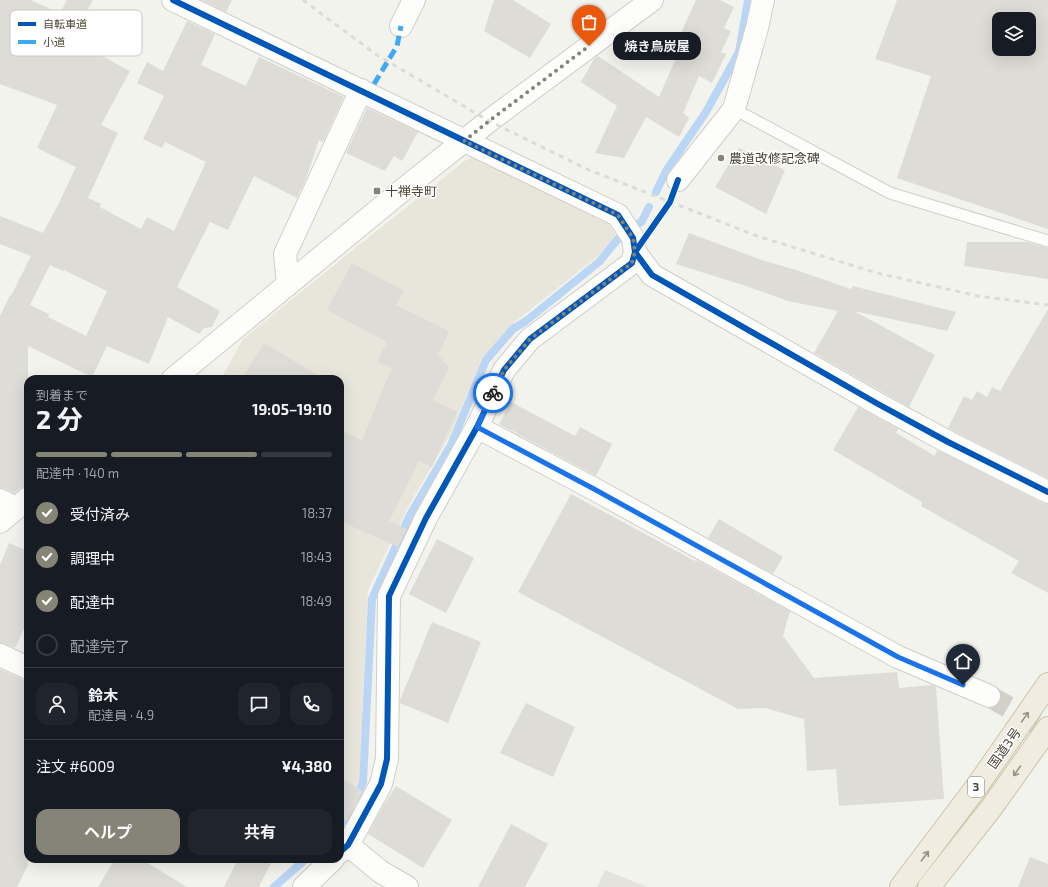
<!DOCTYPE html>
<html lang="ja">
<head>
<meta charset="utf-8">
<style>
	:root { --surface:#171b24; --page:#20242c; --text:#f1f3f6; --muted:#9ea1a6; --line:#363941; --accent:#868377 }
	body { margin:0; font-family:"Exo 2","Noto Sans JP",sans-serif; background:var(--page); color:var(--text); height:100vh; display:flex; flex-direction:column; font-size:15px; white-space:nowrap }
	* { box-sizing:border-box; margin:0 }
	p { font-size:13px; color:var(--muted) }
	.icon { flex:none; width:22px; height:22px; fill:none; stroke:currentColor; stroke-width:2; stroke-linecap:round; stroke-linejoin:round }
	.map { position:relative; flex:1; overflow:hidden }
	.details { position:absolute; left:24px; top:375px; width:320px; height:488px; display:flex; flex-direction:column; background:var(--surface); border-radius:12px; box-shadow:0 4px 16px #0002 }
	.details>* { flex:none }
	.fabs { position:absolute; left:992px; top:12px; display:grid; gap:8px }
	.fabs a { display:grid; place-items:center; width:44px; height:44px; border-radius:8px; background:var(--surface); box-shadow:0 4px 16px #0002; font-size:20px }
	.pin { position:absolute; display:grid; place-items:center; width:34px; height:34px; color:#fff; margin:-41px -17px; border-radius:50% 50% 50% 0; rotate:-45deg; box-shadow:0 0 4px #0007 }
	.pin .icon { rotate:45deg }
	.courier { position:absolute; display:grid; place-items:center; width:40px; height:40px; margin:-20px; border:3px solid #1a73e8; border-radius:50%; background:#fff; color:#222; box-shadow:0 1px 5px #0007 }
	.bubble { position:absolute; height:28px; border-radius:12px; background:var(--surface); box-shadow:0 4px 16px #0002; font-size:13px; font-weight:700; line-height:28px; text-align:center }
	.overview em { font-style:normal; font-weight:700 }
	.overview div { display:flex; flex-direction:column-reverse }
	.overview { display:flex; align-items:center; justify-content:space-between; height:68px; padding:0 12px }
	h1 { font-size:26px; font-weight:700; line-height:30px }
	.bar { display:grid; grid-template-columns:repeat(4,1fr); gap:6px 4px; align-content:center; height:48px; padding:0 12px }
	.bar i { height:5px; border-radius:3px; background:var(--line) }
	.bar .selected { background:var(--accent) }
	.bar p { grid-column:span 4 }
	.line { display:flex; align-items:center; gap:10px; padding:0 12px; border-top:1px solid var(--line) }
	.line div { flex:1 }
	.round { display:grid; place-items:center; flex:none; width:42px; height:42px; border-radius:12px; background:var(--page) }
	ol { padding:0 12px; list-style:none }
	li { display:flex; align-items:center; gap:12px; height:44px }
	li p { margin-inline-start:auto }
	li .icon { padding:4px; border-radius:50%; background:var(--accent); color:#fff; stroke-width:4 }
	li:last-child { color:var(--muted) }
	li i { width:22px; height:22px; border:2px solid var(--line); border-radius:50% }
	.button { display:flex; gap:8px; margin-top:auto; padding:8px 12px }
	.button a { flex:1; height:46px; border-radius:12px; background:var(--accent); color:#fff; font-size:16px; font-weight:700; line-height:46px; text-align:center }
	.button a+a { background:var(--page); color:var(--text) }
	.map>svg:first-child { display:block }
</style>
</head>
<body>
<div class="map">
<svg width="1048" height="887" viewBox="0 0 1048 887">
	<rect width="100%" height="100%" fill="#f3f3ee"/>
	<path fill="#e8e5db" d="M 474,156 L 607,220 L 616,235 L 598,256 L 515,322 L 482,358 L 450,435 L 408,507 L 368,590 L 359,780 L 340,818 L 340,379 L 221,379 L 243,339 L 354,249 L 466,160 Z"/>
	<path fill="#e3e2dc" d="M 605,870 L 647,887 L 597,887 Z"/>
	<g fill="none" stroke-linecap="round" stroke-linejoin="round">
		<g stroke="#bbd6f4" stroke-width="8">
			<path d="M 656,192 L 666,171 L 706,112 L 739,52 L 748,0"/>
			<path d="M 356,799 L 363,782 L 372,599 L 410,515 L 451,445 L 486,360 L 513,329 L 526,321 L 599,262 L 617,240 L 642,221 L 649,207"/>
			<path d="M 340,825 L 350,811"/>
			<path d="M 274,887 L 306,859"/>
		</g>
	</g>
	<g fill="#dddcd6" fill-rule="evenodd">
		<path d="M 0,0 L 30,0 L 60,13 L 67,0 L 93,0 L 71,39 L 130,71 L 101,125 L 118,133 L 88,198 L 101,204 L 100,207 L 141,229 L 147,217 L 174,231 L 206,162 L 165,142 L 162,148 L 143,139 L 164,96 L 137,83 L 147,62 L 163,71 L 187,21 L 215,34 L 201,65 L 246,86 L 259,57 L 344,97 L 323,142 L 319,140 L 306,179 L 297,198 L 254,176 L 228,230 L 210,222 L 177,287 L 220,311 L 212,327 L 204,328 L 199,334 L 168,317 L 149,364 L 107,346 L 92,377 L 28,346 L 28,485 L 20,488 L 14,493 L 6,489 L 0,488 L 0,316 L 10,295 L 11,296 L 31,256 L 0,244 L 0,216 L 43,233 L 58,205 L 76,167 L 37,148 L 57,105 L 0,84 ZM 50,265 L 63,271 L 64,270 L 107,291 L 86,336 L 48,317 L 49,314 L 30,305 Z"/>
		<path d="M 202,0 L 232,0 L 226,12 Z"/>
		<path d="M 494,0 L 513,0 L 551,24 L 530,58 L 484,31 Z"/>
		<path d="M 696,0 L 720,0 L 734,7 L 724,28 L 731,31 L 721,52 L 726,54 L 712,83 L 699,76 L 683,113 L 689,118 L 679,137 L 646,117 L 624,158 L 595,153 L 617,106 L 581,82 L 594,59 L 598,56 L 659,97 L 677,56 L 672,53 Z"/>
		<path d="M 897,0 L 1048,0 L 1048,229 L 897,178 L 931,76 L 875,59 ZM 999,19 L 1029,19 L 1029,49 L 999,49 Z"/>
		<path d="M 367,108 L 418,132 L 402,161 L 394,156 L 385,171 L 346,153 Z"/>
		<path d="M 739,148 L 785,170 L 766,214 L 715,187 Z"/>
		<path d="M 689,233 L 762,260 L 799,271 L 851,289 L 853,286 L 956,312 L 947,331 L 854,311 L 935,355 L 909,407 L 814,353 L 838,311 L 788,301 L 749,287 L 676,264 Z"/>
		<path d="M 967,242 L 1026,242 L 1048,248 L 1048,279 L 964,266 Z"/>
		<path d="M 352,263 L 404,291 L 396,305 L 449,331 L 438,355 L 449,368 L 433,400 L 457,412 L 432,467 L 419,461 L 389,521 L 407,529 L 398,547 L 340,521 L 340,430 L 362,440 L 392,368 L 377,362 L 387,342 L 327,310 Z"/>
		<path d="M 1048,309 L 1048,478 L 948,428 L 964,396 L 972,400 L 977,391 L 987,397 L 992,387 L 1000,391 Z"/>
		<path d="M 264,343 L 324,379 L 242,379 Z"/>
		<path d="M 511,402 L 575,436 L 580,427 L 612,444 L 596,476 L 499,424 Z"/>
		<path d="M 858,407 L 898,429 L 896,433 L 935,456 L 937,450 L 1042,503 L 1048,504 L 1048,593 L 1011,573 L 1019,561 L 921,506 L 922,502 L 833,450 Z"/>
		<path d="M 571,494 L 695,561 L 696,560 L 790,611 L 783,636 L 814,678 L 897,672 L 899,688 L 932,685 L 936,687 L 944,799 L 839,806 L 836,769 L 807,771 L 804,719 L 765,708 L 738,709 L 518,592 Z"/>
		<path d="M 719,519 L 783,557 L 773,574 L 708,538 Z"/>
		<path d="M 437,539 L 474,558 L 446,613 L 409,594 Z"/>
		<path d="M 9,543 L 28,551 L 28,620 L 15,648 L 5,644 L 0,643 L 0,565 Z"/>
		<path d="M 432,622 L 481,642 L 448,723 L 400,703 L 400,700 Z"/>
		<path d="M 0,669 L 28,682 L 28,865 L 17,887 L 0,887 Z"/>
		<path d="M 526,703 L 575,727 L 553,777 L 500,753 Z"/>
		<path d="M 340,778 L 363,791 L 347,821 L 340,817 Z"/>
		<path d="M 396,786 L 452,820 L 423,868 L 368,834 L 385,803 Z"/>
		<path d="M 511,824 L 548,844 L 525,887 L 478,887 Z"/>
		<path d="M 1030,857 L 1048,864 L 1048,887 L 1018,887 Z"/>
		<path d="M 115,859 L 141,859 L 187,887 L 98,887 Z"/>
		<path d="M 238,859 L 273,859 L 259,887 L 224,887 Z"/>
	</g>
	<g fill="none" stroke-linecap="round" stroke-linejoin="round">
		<path stroke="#d2d0c9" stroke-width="22" stroke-dasharray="22 11" stroke-linecap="butt" d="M 989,696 L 1048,730"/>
		<g stroke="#d0cec8" stroke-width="13">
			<path id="service" d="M 734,109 L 890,193 L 1048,241"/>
		</g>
		<g stroke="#d0cec8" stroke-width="24">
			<g id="minor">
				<path d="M 173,0 L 618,215 L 633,238 L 635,252 L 652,275 L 878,404 L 948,442 L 1048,492"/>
				<path d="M 401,26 L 414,0"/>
				<path d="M 678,180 L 734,109 L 757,28 L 763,0"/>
				<path d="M 288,284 L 285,254 L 361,90"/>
				<path d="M 477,427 L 594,489 L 898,657 L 989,696"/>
				<path d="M 0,500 L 16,508"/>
				<path d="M 340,852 L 348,845 L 381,784 L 387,759 L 389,596 L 426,518 L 477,427 L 504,370 L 530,339 L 632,263 L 635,252"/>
				<path d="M 304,887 L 333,859"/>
			</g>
		</g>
		<g stroke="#d0cec8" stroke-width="24">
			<g id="tertiary">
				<path d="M 173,379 L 410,184 L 489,121 L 652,0"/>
				<path d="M 0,522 L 28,498"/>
				<path d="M 0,655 L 28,668"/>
				<path d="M 340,840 L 348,845 L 381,872 L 407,887"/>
			</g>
		</g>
		<g stroke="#cdc4a7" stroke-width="24">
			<g id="trunk">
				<path d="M 901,887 L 975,789 L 1048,684"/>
				<path d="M 929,887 L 992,807 L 1048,728"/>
			</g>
		</g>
		<use href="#service" stroke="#fdfdfc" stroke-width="11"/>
		<use href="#minor" stroke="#fdfdfc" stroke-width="22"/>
		<use href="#tertiary" stroke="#fdfdfc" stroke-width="22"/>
		<use href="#trunk" stroke="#f0ede0" stroke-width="22"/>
		<path stroke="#dbdbda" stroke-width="3" stroke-dasharray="5 5" stroke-linecap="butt" d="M 303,0 L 331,21 L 377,55 L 489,121 L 589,170 L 757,236 L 877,273 L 978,296 L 1048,305"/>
		<path stroke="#3fa9f5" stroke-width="5" stroke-dasharray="10 5" stroke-linecap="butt" d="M 374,84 L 397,46 L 401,26"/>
		<g stroke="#fff" stroke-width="8">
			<g id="cycleway">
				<path d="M 173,0 L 618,215 L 633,238 L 635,252 L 652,275 L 878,404 L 948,442 L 1048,492"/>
				<path d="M 340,852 L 348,845 L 381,784 L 387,759 L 389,596 L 426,518 L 477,427 L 504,370 L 530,339 L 632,263 L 635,252 L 670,202 L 678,180"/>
			</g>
		</g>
		<use href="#cycleway" stroke="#0057b8" stroke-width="6"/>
	</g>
	<defs><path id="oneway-shaft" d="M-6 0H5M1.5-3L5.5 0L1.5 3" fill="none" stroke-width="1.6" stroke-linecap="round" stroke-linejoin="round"/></defs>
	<g stroke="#969183">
		<use href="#oneway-shaft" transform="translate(1025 717) rotate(-55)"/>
		<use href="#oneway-shaft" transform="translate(1017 771) rotate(125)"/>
		<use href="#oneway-shaft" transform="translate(925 856) rotate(-53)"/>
	</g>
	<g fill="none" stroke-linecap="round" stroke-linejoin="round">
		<path stroke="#868377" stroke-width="4" stroke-dasharray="0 7.2" d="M 493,393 L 504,370 L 530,339 L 632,263 L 635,252 L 633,238 L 618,215 L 464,141 L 489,121 L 589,46"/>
		<path stroke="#1a73e8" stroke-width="5" d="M 493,393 L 477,427 L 594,489 L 898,657 L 963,685"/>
	</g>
	<g fill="#868377" stroke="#fff" stroke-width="1.5">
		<circle cx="721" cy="158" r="4"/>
		<rect x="373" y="187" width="8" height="8" rx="2"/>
	</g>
	<g text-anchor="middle" stroke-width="3" stroke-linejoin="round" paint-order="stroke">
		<rect fill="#fff" stroke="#827e73" stroke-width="1" x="968" y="777" width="16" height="20" rx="3"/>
		<g font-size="12" font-weight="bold" fill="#4c4637">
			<text x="976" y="791">3</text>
		</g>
		<g font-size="13" fill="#4c4637" stroke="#fff" text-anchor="start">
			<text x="729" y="163">農道改修記念碑</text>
			<text x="385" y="196">十禅寺町</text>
		</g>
		<g font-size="13" fill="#4c4637" stroke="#fff">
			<text transform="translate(1004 748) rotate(-55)" y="5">国道3号</text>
		</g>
	</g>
	<rect x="10" y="10" width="132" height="46" rx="6" fill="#fff" stroke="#c9c8c3" stroke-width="1"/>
	<rect x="18" y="22" width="18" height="4" fill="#0057b8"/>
	<rect x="18" y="40" width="18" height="4" fill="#3fa9f5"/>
	<g font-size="11" fill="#4c4637">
		<text x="43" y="28">自転車道</text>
		<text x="43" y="46">小道</text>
	</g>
</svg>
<div class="fabs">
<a><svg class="icon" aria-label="layers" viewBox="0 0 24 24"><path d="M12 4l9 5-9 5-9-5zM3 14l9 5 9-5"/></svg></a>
</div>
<div class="pin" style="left:589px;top:46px;background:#ea580c"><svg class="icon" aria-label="bag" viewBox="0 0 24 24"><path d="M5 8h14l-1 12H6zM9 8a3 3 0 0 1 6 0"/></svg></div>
<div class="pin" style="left:963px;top:685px;background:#1f2937"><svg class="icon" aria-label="home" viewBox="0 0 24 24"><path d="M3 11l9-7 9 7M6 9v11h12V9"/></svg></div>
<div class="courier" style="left:493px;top:393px"><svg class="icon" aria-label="bike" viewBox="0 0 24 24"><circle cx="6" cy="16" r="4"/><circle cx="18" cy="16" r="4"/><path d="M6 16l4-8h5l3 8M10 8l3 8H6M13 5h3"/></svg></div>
<div class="bubble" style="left:613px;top:32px;width:88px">焼き鳥炭屋</div>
<section class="details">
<div class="overview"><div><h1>2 分</h1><p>到着まで</p></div><em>19:05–19:10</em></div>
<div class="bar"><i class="selected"></i><i class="selected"></i><i class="selected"></i><i></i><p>配達中 · 140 m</p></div>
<ol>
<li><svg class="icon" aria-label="check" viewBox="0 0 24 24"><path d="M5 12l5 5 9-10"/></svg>受付済み<p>18:37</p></li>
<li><svg class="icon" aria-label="check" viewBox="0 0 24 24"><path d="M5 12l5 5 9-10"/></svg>調理中<p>18:43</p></li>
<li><svg class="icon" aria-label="check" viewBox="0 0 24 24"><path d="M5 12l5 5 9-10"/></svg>配達中<p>18:49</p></li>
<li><i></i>配達完了</li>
</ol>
<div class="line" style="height:72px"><a class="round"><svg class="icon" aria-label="person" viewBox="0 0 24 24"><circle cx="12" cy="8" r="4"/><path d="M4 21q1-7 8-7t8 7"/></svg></a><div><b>鈴木</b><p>配達員 · 4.9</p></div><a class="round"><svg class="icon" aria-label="chat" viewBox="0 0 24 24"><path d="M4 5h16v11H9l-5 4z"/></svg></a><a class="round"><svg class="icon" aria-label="phone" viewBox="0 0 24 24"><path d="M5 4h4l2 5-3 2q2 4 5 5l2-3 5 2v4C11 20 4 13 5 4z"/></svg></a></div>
<div class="line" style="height:52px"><div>注文 #6009</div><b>¥4,380</b></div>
<div class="button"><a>ヘルプ</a><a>共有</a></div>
</section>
</div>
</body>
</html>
